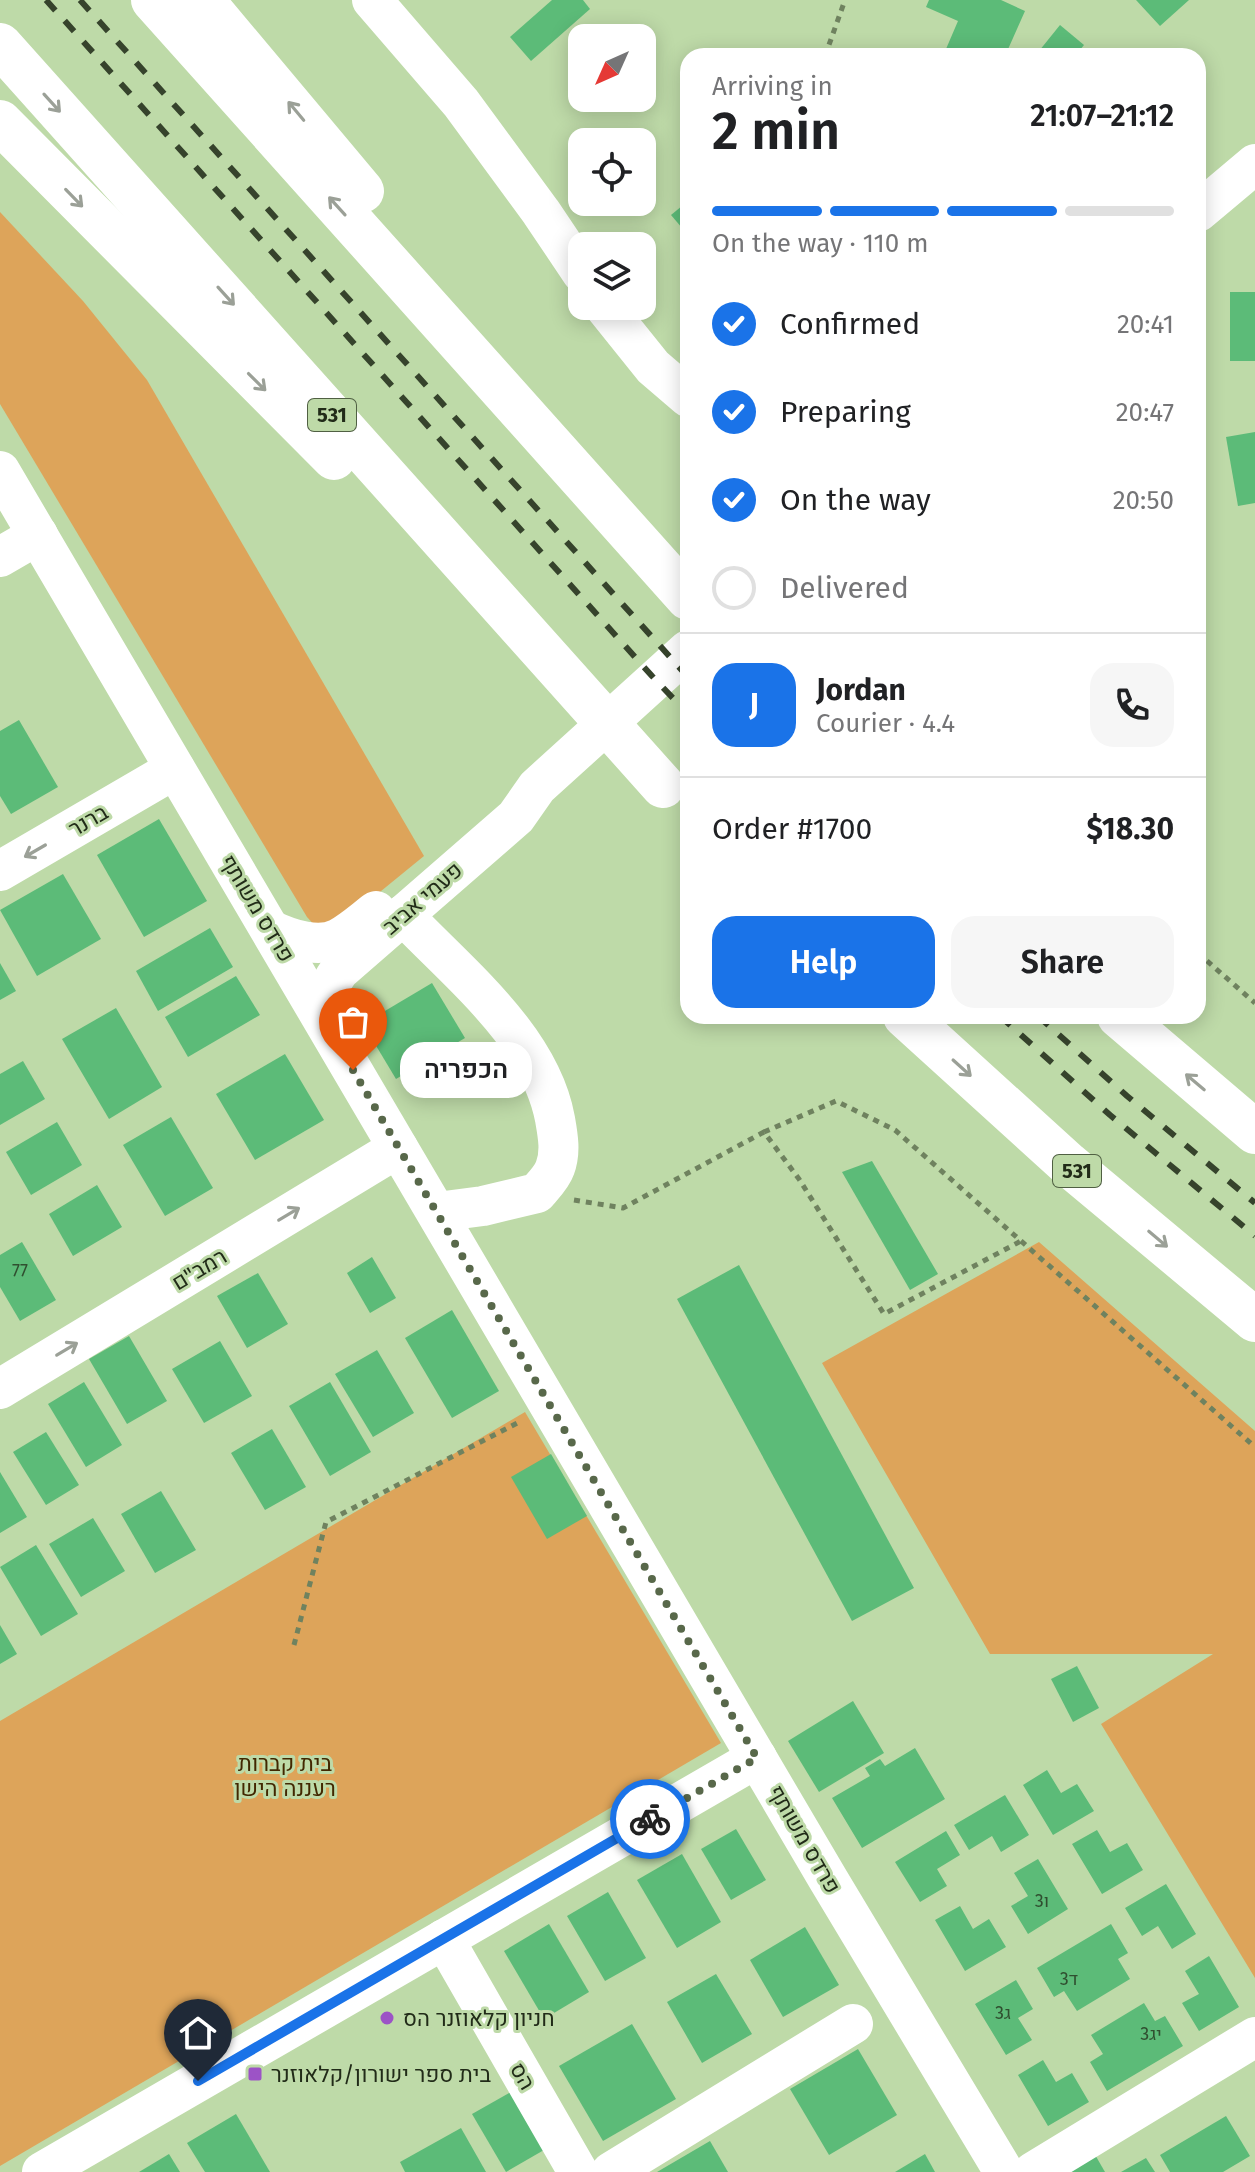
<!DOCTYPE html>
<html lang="en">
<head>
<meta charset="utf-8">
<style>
	:root { --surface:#fff; --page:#f6f6f6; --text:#202124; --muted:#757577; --line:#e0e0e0; --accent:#1a73e8 }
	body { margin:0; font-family:"Fira Sans",Heebo,sans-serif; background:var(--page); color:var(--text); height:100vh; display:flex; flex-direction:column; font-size:30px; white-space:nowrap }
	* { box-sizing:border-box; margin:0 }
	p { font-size:26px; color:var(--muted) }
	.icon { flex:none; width:44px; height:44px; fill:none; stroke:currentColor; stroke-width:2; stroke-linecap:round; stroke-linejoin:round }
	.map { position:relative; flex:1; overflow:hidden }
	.panel { position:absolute; left:680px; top:48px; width:526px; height:976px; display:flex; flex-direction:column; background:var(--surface); border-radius:24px; box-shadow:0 4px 20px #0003 }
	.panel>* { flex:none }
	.needle { width:52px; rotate:225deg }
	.controls { position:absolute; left:568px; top:24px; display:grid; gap:16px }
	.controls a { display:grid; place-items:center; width:88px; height:88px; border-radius:16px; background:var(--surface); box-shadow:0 4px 20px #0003; font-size:40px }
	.pin { position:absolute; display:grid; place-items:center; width:68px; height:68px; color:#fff; margin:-82px -34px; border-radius:50% 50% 50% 0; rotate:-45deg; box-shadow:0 0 8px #0007 }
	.pin .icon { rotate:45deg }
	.courier { position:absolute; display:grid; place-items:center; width:80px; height:80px; margin:-40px; border:6px solid #1a73e8; border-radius:50%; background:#fff; color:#222; box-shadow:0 2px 10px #0007 }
	.bubble { position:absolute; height:56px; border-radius:24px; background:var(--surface); box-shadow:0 4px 20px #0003; font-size:26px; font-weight:600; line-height:56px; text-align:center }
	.summary em { font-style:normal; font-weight:600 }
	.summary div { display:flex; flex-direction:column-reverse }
	.summary { display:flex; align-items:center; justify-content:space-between; height:136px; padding:0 32px }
	h1 { font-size:52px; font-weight:600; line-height:60px }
	.bar { display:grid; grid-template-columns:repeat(4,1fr); gap:12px 8px; align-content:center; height:96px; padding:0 32px }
	.bar i { height:10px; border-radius:6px; background:var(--line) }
	.bar .on { background:var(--accent) }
	.bar p { grid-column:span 4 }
	.line { display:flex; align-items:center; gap:20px; padding:0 32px; border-top:2px solid var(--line) }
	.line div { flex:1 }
	.round { display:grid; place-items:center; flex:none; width:84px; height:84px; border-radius:24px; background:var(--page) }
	ol { padding:0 32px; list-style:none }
	li { display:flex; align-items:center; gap:24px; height:88px }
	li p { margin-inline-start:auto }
	li .icon { padding:8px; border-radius:50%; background:var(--accent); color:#fff; stroke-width:4 }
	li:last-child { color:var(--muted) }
	li i { width:44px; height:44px; border:4px solid var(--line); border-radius:50% }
	.button { display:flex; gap:16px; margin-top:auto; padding:16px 32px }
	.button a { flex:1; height:92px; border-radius:24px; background:var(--accent); color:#fff; font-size:32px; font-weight:600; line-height:92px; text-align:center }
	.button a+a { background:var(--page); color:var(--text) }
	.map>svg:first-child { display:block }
</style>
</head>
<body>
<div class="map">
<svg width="1255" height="2172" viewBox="0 0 1255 2172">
	<rect width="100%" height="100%" fill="#bedaa8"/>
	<g fill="#dda45a">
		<path d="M 0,212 L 83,301 L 147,380 L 424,856 L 348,918 L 316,927 L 307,917 L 0,404 Z"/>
		<path d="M 1039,1242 L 1255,1431 L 1255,1978 L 1101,1724 L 1213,1654 L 990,1654 L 822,1363 Z"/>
		<path d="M 525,1412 L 721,1743 L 0,2166 L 0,1721 Z"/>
	</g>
	<g fill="#5cbb78">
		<path d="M 552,0 L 583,0 L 590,9 L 531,61 L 510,37 Z"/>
		<path d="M 929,0 L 1001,0 L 1025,11 L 1005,56 L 943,56 L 958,21 L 926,7 Z"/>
		<path d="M 1136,0 L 1189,0 L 1160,26 Z"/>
		<path d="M 1060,25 L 1084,45 L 1075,56 L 1035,56 Z"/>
		<path d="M 688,201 L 688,235 L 671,215 Z"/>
		<rect x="1230" y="292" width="25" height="69"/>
		<path d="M 1255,432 L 1255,503 L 1238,506 L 1226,437 Z"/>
		<path d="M 1198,453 L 1204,453 L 1203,569 L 1198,569 Z"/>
		<path d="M 19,720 L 58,787 L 11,814 L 0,796 L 0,731 Z"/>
		<path d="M 159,819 L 207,901 L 144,937 L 97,855 Z"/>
		<path d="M 63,874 L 101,939 L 37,976 L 0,910 Z"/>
		<path d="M 210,928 L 233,967 L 158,1011 L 136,971 Z"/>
		<path d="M 0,963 L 16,991 L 0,1000 Z"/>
		<path d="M 236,976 L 260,1015 L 188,1057 L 165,1017 Z"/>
		<path d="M 432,983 L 465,1038 L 396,1079 L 363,1024 Z"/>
		<path d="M 116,1008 L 162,1087 L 109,1119 L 62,1039 Z"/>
		<path d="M 285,1054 L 324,1120 L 255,1160 L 216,1094 Z"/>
		<path d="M 23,1061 L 45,1099 L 0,1125 L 0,1074 Z"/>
		<path d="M 171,1117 L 213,1188 L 165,1216 L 123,1145 Z"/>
		<path d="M 57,1122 L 82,1165 L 31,1195 L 6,1152 Z"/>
		<path d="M 872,1161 L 938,1274 L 910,1290 L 842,1172 Z"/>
		<path d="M 97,1185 L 122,1227 L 73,1256 L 49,1214 Z"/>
		<path d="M 22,1242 L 56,1300 L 20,1321 L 0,1287 L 0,1255 Z"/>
		<path d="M 372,1257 L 396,1298 L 370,1313 L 347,1273 Z"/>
		<path d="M 739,1265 L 914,1588 L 852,1621 L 677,1299 Z"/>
		<path d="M 258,1273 L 288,1324 L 247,1348 L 217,1296 Z"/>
		<path d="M 452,1310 L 499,1391 L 452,1418 L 405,1338 Z"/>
		<path d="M 129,1336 L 167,1401 L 127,1424 L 89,1359 Z"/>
		<path d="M 220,1341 L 252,1396 L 204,1423 L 172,1369 Z"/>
		<path d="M 377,1350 L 414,1413 L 373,1437 L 335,1374 Z"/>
		<path d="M 84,1382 L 122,1445 L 86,1467 L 48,1404 Z"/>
		<path d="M 330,1382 L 371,1452 L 330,1476 L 289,1406 Z"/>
		<path d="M 272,1429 L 306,1487 L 265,1510 L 231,1453 Z"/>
		<path d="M 46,1432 L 79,1485 L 46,1505 L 13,1452 Z"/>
		<path d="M 551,1454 L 587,1516 L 547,1539 L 511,1477 Z"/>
		<path d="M 0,1472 L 27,1517 L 0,1533 Z"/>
		<path d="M 161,1491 L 196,1550 L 155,1573 L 121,1514 Z"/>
		<path d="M 93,1518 L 125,1571 L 81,1597 L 49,1544 Z"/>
		<path d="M 36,1545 L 78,1614 L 41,1636 L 0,1567 Z"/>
		<path d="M 0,1625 L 17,1654 L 0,1664 Z"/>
		<path d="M 1077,1666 L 1099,1708 L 1073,1722 L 1051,1679 Z"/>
		<path d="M 853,1701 L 884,1753 L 819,1792 L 788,1741 Z"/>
		<path d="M 915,1748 L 945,1799 L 862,1848 L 832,1798 L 870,1776 L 865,1768 L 880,1759 L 885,1766 Z"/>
		<path d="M 1047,1770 L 1061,1793 L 1077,1784 L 1094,1811 L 1053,1835 L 1023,1785 Z"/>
		<path d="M 1005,1795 L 1029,1835 L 1001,1852 L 992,1836 L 969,1850 L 954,1825 Z"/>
		<path d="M 736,1829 L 766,1880 L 731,1900 L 701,1849 Z"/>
		<path d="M 1097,1830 L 1110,1852 L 1127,1843 L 1143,1870 L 1102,1894 L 1072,1844 Z"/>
		<path d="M 946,1831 L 960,1855 L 937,1869 L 947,1886 L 920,1902 L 895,1862 Z"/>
		<path d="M 682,1854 L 721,1922 L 677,1948 L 637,1880 Z"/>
		<path d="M 1038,1859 L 1068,1909 L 1028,1934 L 1011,1906 L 1028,1896 L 1014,1873 Z"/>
		<path d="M 1166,1884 L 1196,1934 L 1172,1949 L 1158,1926 L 1142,1936 L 1125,1908 Z"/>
		<path d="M 608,1892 L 646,1958 L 605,1981 L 567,1916 Z"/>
		<path d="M 960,1906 L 973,1929 L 989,1919 L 1006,1947 L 965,1971 L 935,1920 Z"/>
		<path d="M 549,1924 L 589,1992 L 544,2019 L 504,1951 Z"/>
		<path d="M 1111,1924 L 1128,1953 L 1118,1959 L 1130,1979 L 1077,2011 L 1064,1991 L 1054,1997 L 1037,1968 Z"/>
		<path d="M 805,1927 L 839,1985 L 783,2017 L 750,1960 Z"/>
		<path d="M 1209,1956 L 1239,2007 L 1199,2031 L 1182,2003 L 1199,1994 L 1185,1971 Z"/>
		<path d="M 716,1974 L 752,2034 L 702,2063 L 667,2002 Z"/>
		<path d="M 1016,1980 L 1033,2009 L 1018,2018 L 1032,2040 L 1006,2055 L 975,2004 Z"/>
		<path d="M 1144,2003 L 1155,2021 L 1165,2016 L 1183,2046 L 1107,2091 L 1090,2062 L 1103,2054 L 1091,2035 Z"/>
		<path d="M 632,2024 L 676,2099 L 603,2141 L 559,2066 Z"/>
		<path d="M 858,2049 L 897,2115 L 829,2155 L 790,2089 Z"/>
		<path d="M 1043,2060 L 1056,2082 L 1072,2073 L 1089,2102 L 1048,2126 L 1018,2075 Z"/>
		<path d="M 511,2092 L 544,2150 L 506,2172 L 472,2114 Z"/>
		<path d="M 236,2114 L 270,2172 L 205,2172 L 187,2143 Z"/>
		<path d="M 1226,2116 L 1250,2156 L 1223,2172 L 1170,2172 L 1160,2155 Z"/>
		<path d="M 461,2128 L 486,2172 L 405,2172 L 400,2162 Z"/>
		<path d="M 710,2141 L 728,2172 L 657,2172 Z"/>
		<path d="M 1094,2153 L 1105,2172 L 1061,2172 Z"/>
		<path d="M 169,2154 L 180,2172 L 139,2172 Z"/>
		<path d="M 925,2154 L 935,2172 L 895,2172 Z"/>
		<path d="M 1146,2158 L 1155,2172 L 1121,2172 Z"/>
	</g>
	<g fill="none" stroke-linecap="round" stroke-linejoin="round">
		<g stroke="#6f825f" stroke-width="5" stroke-dasharray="6 6" stroke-linecap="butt">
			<path d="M 825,56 L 845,0"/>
			<path d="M 1198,953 L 1255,1003"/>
			<path d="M 764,1132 L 836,1101 L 895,1130 L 1255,1447"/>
			<path d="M 574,1200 L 623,1208 L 764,1132 L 799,1179 L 884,1314 L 1021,1241"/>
			<path d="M 294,1645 L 326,1522 L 521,1421"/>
		</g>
		<g stroke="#fff" stroke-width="40">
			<path d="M 372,0 L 461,103 L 541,212 L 582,273"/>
			<path d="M 1198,212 L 1255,164"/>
			<path d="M 604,306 L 653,367 L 688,397"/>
			<path d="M 0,471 L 828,1879 L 1004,2172"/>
			<path d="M 0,557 L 38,535"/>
			<path d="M 0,871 L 175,769"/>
			<path d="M 403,915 C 458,973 540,1037 555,1119 C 558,1136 561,1152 555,1168 C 552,1177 543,1186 537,1193 L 483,1206 L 437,1212"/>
			<path d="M 271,930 C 290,939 319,949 339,938 C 352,931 364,920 376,911"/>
			<path d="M 323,1018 C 324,998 328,987 339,971 L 516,817 L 537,787 L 688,650"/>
			<path d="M 0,1389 L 398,1148"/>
			<path d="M 444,1939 L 578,2172"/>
			<path d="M 42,2172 L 757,1758"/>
			<path d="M 611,2172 L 853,2024"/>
			<path d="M 1033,2172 L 1255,2037"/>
		</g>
		<g stroke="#fff" stroke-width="44">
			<path d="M 153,0 L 688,598"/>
			<path d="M 202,0 L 362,191"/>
			<path d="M 0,45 L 663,786"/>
			<path d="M 0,122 L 334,458"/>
			<path d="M 905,1016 L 1068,1164 L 1255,1320"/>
			<path d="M 1119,1016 L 1255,1132"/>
		</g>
		<g stroke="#36432c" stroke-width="6" stroke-dasharray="14 14" stroke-linecap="butt">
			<path d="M 46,0 L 652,676 L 688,714"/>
			<path d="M 80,0 L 688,677"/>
			<path d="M 1000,1016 L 1110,1115 L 1255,1236"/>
			<path d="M 1038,1016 L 1127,1096 L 1255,1203"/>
		</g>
	</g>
	<defs><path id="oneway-shaft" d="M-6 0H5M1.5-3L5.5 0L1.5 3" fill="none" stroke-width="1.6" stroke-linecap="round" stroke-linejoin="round" transform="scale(2)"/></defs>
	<g stroke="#9ba097">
		<use href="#oneway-shaft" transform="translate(52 103) rotate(48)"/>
		<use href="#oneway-shaft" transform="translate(296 111) rotate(-130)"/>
		<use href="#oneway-shaft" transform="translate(74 198) rotate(46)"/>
		<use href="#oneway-shaft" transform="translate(337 206) rotate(-132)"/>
		<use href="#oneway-shaft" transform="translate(226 296) rotate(48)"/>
		<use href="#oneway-shaft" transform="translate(257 382) rotate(45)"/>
		<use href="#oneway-shaft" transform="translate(35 851) rotate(150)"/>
		<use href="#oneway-shaft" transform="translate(962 1068) rotate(42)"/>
		<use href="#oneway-shaft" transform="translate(1195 1082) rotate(-140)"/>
		<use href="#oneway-shaft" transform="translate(289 1214) rotate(-31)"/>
		<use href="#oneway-shaft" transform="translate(1158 1239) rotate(40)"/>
		<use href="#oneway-shaft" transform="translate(67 1349) rotate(-31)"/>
	</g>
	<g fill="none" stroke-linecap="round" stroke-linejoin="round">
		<path stroke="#58684a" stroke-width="8" stroke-dasharray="0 14.4" d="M 353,1070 L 757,1758 L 650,1819"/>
		<path stroke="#1a73e8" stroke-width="10" d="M 198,2081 L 650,1819"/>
	</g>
	<g fill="#9c53c6" stroke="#bedaa8" stroke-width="3">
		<circle cx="387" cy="2018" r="8"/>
		<rect x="247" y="2066" width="16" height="16" rx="4"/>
	</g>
	<g text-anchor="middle" stroke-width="6" stroke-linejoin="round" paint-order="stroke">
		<g font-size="18" fill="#304f30">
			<text x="20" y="1277">77</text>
			<text x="1042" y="1907">3ו</text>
			<text x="1069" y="1985">3ד</text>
			<text x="1003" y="2019">3ג</text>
			<text x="1151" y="2040">3יג</text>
		</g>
		<g fill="#bedaa8" stroke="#506043" stroke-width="2">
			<rect x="308" y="399" width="48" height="32" rx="6"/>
			<rect x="1053" y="1155" width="48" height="32" rx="6"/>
		</g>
		<g font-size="20" font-weight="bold" fill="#212b18">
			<text x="332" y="422">531</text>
			<text x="1077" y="1178">531</text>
		</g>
		<g font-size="22" fill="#212b18" stroke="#bedaa8">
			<text transform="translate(88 820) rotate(-30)" y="8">ברנר</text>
			<text transform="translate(422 898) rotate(-41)" y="8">פעמי אביב</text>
			<text transform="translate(258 908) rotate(59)" y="8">פרדס משותף</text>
			<text transform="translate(199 1269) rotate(-31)" y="8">רמב"ם</text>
			<text transform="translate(805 1839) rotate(60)" y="8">פרדס משותף</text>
			<text transform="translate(523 2076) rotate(60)" y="8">הס</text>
		</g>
		<g font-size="22" fill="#422700" stroke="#bedaa8">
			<text x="285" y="1771">בית קברות<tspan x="285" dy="25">רעננה הישן</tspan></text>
		</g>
		<g font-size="22" fill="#212b18" stroke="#bedaa8" text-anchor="start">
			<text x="403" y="2026">חניון קלאוזנר הס</text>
			<text x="271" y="2082">בית ספר ישורון/קלאוזנר</text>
		</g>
	</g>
</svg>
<div class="controls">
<a><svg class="needle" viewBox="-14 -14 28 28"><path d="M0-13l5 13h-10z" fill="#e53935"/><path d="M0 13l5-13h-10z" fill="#757577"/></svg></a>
<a><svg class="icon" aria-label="locate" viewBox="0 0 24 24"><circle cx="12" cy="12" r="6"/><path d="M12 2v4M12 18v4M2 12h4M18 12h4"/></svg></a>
<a><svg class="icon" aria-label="layers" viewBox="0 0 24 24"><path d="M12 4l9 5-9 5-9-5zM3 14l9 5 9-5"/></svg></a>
</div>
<div class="pin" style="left:353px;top:1070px;background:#ea580c"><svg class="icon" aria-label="bag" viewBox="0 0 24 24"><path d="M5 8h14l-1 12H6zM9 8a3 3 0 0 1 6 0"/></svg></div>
<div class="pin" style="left:198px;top:2081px;background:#1f2937"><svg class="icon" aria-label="home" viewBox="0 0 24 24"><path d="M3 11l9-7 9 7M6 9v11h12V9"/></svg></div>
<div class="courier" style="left:650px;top:1819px"><svg class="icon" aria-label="bike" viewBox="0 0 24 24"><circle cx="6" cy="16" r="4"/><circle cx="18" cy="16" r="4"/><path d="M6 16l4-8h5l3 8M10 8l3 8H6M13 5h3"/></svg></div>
<div class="bubble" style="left:400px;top:1042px;width:132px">הכפריה</div>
<section class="panel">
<div class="summary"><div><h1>2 min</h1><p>Arriving in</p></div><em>21:07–21:12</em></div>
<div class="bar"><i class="on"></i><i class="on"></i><i class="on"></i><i></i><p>On the way · 110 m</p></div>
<ol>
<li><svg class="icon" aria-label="check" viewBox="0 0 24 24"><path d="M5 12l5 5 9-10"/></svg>Confirmed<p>20:41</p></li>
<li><svg class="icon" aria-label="check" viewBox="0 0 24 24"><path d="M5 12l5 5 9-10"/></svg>Preparing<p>20:47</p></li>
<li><svg class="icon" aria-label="check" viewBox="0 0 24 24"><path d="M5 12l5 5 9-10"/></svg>On the way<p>20:50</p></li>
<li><i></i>Delivered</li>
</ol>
<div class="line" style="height:144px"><b class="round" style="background:var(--accent);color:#fff">J</b><div><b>Jordan</b><p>Courier · 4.4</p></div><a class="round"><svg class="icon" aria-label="phone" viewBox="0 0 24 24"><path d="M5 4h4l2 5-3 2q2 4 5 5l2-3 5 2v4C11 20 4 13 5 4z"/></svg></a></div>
<div class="line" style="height:104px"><div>Order #1700</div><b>$18.30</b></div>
<div class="button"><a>Help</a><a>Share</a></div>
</section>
</div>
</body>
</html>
